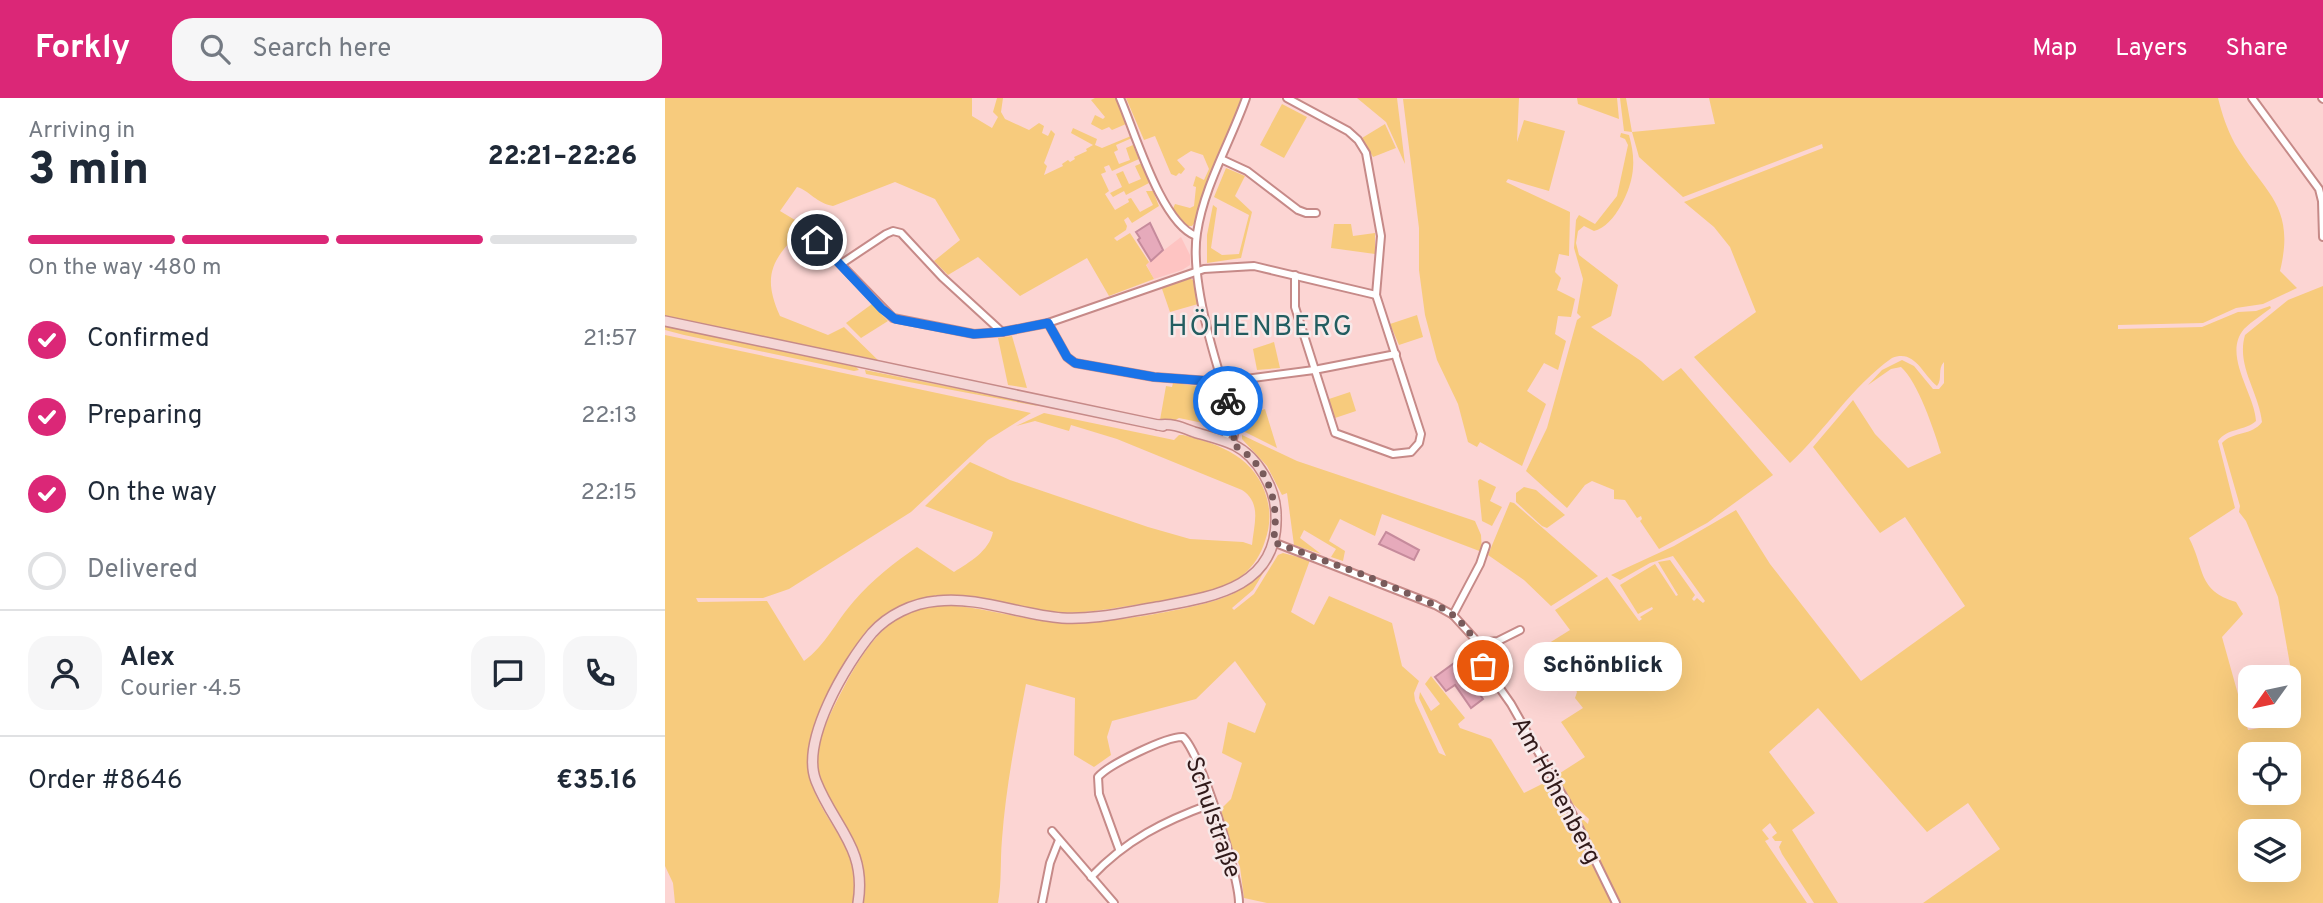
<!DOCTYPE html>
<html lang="en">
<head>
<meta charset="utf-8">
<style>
	:root { --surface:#fff; --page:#f6f6f7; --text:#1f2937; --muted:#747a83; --line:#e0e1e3; --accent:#db2777 }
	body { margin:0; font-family:Overpass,sans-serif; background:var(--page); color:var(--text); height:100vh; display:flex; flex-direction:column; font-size:26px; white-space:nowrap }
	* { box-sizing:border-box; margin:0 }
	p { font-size:23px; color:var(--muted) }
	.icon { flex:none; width:38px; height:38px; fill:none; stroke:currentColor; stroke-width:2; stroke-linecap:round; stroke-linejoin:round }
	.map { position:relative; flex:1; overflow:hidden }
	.side { display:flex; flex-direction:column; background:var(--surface); width:665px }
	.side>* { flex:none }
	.needle { width:46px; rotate:237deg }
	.controls { position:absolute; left:1573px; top:567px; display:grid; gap:14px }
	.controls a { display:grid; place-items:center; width:63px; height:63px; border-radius:14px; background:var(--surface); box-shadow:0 7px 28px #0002; font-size:35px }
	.pin { position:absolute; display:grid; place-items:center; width:60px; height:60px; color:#fff; margin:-30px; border:4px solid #fff; border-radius:50%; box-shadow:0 2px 7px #0007 }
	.courier { position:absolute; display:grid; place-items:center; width:70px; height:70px; margin:-35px; border:5px solid #1a73e8; border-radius:50%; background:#fff; color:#222; box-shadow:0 2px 9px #0007 }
	.bubble { position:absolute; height:49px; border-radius:21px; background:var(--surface); box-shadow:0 7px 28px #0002; font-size:23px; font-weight:800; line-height:49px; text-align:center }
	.summary em { font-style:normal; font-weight:800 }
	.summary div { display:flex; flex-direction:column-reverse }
	.summary { display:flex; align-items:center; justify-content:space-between; height:119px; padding:0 28px }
	h1 { font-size:46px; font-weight:800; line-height:52px }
	.bar { display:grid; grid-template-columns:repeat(4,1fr); gap:10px 7px; align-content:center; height:84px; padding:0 28px }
	.bar i { height:9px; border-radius:5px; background:var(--line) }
	.bar .on { background:var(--accent) }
	.bar p { grid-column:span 4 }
	.line { display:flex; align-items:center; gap:18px; padding:0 28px; border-top:2px solid var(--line) }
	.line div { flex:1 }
	.round { display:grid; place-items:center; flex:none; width:74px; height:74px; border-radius:21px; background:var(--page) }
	ol { padding:0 28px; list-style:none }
	li { display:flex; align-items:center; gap:21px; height:77px }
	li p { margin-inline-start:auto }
	li .icon { padding:7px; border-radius:50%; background:var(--accent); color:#fff; stroke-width:4 }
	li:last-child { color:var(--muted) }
	li i { width:38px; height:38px; border:4px solid var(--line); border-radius:50% }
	header { display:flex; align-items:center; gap:42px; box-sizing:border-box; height:98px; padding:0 35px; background:var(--accent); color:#fff }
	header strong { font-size:33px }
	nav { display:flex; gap:38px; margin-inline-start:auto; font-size:24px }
	.search { width:490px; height:63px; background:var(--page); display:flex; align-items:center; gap:18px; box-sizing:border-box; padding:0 24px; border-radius:21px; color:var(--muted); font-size:26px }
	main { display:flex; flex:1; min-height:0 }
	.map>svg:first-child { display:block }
</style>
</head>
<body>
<header>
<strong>Forkly</strong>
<div class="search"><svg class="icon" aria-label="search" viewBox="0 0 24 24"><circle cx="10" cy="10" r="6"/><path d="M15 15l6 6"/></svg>Search here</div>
<nav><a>Map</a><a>Layers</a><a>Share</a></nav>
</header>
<main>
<section class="side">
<div class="summary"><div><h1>3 min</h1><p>Arriving in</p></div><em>22:21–22:26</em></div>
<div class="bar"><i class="on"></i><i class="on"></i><i class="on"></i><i></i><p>On the way · 480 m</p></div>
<ol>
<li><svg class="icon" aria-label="check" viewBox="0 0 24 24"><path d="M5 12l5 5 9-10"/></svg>Confirmed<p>21:57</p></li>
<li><svg class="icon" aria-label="check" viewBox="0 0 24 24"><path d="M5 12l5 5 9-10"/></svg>Preparing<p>22:13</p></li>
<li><svg class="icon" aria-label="check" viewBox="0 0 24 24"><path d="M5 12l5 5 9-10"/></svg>On the way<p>22:15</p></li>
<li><i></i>Delivered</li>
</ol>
<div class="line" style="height:126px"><a class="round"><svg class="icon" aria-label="person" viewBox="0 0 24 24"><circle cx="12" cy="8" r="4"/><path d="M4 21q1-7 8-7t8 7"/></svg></a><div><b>Alex</b><p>Courier · 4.5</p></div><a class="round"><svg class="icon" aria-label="chat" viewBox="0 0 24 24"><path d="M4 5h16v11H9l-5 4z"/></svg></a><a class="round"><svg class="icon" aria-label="phone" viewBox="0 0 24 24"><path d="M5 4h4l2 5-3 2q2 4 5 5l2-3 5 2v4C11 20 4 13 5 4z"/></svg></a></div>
<div class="line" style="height:91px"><div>Order #8646</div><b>€35.16</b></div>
</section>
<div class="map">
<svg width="1658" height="805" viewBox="0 0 1658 805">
	<rect width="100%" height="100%" fill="#fcd5d3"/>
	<path fill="#fec4c2" d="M 516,139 L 525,157 L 525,167 L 517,172 L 489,181 L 481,166 Z"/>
	<g fill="#f7cb7d" fill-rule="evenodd">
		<path d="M 0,0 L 307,0 L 307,18 L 327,30 L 333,19 L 328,14 L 332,0 L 338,0 L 336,14 L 340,21 L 364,32 L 374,25 L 379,28 L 377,35 L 383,38 L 386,32 L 390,36 L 379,65 L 382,68 L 379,77 L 398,68 L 397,66 L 403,62 L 405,64 L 410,61 L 409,59 L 422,53 L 421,51 L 428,47 L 406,35 L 408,30 L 432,41 L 430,47 L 437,50 L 466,38 L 467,40 L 451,47 L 453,52 L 449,54 L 454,66 L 465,62 L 461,50 L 468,47 L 474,61 L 447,73 L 444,67 L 439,69 L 441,74 L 436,76 L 444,93 L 440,96 L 450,112 L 464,104 L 463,101 L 466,100 L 475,114 L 488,107 L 481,93 L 488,93 L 494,108 L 467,125 L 463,119 L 459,122 L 462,128 L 461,132 L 449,140 L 452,143 L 465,135 L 484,164 L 481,167 L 489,181 L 444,198 L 422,160 L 355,198 L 313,159 L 283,177 L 269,163 L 295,142 L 270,101 L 230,84 L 168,108 C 151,105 145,93 132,89 L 115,113 L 140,128 C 110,159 95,174 115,218 L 163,237 L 179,229 L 217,266 L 2,218 L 0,217 Z"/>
		<path d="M 430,0 L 451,0 L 461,26 L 447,32 L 444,29 L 437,32 L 426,26 L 430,17 L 438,21 L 440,19 L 426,2 Z"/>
		<path d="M 461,0 L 577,0 L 544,81 L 531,123 L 527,128 L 519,128 L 507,113 L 510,106 L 525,110 L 529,108 L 531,89 L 528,88 L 531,78 L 539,82 L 544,71 L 538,57 L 526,53 L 512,62 L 520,71 L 516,76 L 514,75 L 511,78 L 506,76 L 490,38 L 479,42 Z"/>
		<path d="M 692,0 L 732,0 L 740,66 L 721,24 Z"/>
		<path d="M 854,0 L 852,44 L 859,22 L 900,33 L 884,93 L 843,81 L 841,84 L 905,114 L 904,158 L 894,156 L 890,174 L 896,180 L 892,192 L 910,201 L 906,219 L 893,218 L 890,236 L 901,243 L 893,272 L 879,265 L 862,293 L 881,306 L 857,368 L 815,344 L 812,349 L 803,344 L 793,306 L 772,262 L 760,217 L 754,172 L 754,130 L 738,1 Z"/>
		<path d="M 912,0 L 952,0 L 954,21 L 913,6 Z"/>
		<path d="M 955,0 L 961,0 L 967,34 L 1050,26 L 1044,0 L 1553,0 C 1557,16 1562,31 1570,46 C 1600,96 1631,107 1615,173 L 1632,190 L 1598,206 L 1571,210 L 1538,225 L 1453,227 L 1453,231 L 1537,229 L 1573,214 L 1591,213 L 1605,208 L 1606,210 C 1597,217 1587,223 1579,231 C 1557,257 1590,296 1591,323 C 1580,333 1562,330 1553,343 L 1570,410 L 1524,440 C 1540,470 1532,493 1571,504 L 1578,516 L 1557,539 L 1583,632 L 1635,623 L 1613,499 L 1581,423 L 1574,414 L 1575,408 L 1557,345 C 1568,333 1587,338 1597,324 C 1594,294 1571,268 1580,237 L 1623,202 L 1658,188 L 1658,805 L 1258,805 L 1335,751 L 1303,705 L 1262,734 L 1153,610 L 1104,654 L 1150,715 L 1127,732 L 1173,805 L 1149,805 L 1117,756 L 1114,749 L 1117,743 L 1110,743 L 1107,739 L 1112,735 L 1105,725 L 1097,732 L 1104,741 L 1100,743 L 1142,805 L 956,805 L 913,717 L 923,726 L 924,721 L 908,706 L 892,677 L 920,659 L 896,624 L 918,610 L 910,600 L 912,594 L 881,547 L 905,532 L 890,512 L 942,479 L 974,523 L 977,521 L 975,519 L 988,511 L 987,509 L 973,516 L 955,487 L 990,466 L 1011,498 L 1013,497 L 993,464 L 1005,462 L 1030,497 L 1027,501 L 1029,503 L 1032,500 L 1038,505 L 1040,503 L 1008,458 L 985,465 L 955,482 L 946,477 L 1009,448 L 1071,412 L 1105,466 L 1196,583 L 1300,508 L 1240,419 L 1215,435 L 1148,349 L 1188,302 L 1210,336 L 1243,370 L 1276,355 C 1269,332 1253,284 1236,269 L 1226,271 L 1203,287 L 1217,272 L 1237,262 L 1249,268 L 1268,291 L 1274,291 L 1279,285 L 1279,264 C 1272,271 1278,281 1272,288 C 1257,276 1250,251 1227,260 C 1186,289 1161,332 1125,365 L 1029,259 L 1091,214 L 1065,149 L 1049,129 L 1019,104 L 1158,50 L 1157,46 L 1018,99 L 974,59 L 967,34 L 959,33 ZM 1586,656 L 1624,656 L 1624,695 L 1586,695 ZM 1586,733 L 1624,733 L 1624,772 L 1586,772 Z"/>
		<path d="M 617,6 L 642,19 L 619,60 L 595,47 Z"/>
		<path d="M 720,26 L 731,50 L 708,59 L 697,40 Z"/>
		<path d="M 956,35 L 964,37 C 967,48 969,59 968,70 C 967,91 950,128 929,133 L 919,128 L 913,133 L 911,145 L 914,157 L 953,187 L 946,218 L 926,229 L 976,263 L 998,283 L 1016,270 L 1108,377 L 1042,425 L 994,451 L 975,423 L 977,421 L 976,418 L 972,420 L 960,402 L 949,401 L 949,392 L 927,383 L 920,387 L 902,410 L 861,373 L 882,330 L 912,222 L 916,219 L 912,215 L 918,181 L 909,150 L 911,122 L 914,117 L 930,126 L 952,98 L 963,47 L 960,41 L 955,39 Z"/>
		<path d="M 477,65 L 484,85 L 461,97 L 459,93 L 448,99 L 445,95 L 457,89 L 451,76 L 458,73 L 464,86 L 476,81 L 470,68 Z"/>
		<path d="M 561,70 L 580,78 L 570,98 L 587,114 L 576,160 L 542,165 L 542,137 L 548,107 L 552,110 L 546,150 L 557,157 L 574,156 L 584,117 L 549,99 Z"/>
		<path d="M 669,126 L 686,126 L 688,138 L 710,135 L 710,156 L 666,150 Z"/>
		<path d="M 522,178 L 529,183 L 533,206 L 505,214 L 496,188 Z"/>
		<path d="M 207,206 L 223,223 L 196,240 L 181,225 Z"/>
		<path d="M 752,217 L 758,239 L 734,247 L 725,226 Z"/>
		<path d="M 0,228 L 191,269 L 194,272 L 189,273 L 19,237 L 0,232 Z"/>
		<path d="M 0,237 L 366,315 L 323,342 L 246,414 L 124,491 L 98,500 L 31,500 L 33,504 L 102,503 L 139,563 C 160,548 172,522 189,503 C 208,481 229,465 252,449 L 289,474 C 305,464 324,453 328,434 L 260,408 L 305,364 L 345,382 L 483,429 L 525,441 L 578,444 L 587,447 C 589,426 597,405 577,392 L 452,341 L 406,327 L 404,333 L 370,323 L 351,328 L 379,315 L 509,342 L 514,337 L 518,337 C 555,346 592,360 602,401 C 606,415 605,429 600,443 C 583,499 519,500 470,507 C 443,511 414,517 385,514 C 348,510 312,498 274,497 C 250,501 225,509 207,527 C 180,555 134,638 144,676 C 156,729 196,741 188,805 L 10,805 L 8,785 L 0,768 Z"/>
		<path d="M 347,238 L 362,290 L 343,287 L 333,240 Z"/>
		<path d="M 609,244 L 615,270 L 592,272 L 588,251 Z"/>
		<path d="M 200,272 L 366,305 L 373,308 L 201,276 Z"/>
		<path d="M 508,285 L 533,288 L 540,301 L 560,317 L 561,326 L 557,329 L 514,320 L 507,324 L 495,322 L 501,288 L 507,289 Z"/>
		<path d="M 685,294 L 691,313 L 667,321 L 661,302 Z"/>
		<path d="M 600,311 L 612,350 L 576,332 L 576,328 L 584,326 L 581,317 Z"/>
		<path d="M 577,337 L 632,363 L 810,423 L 816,437 L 817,454 L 717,416 L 710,438 L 675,421 L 664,443 L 680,453 L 678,463 L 666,459 L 671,451 L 639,432 L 635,440 L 656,456 L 629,447 L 622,395 L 617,397 L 602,368 L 577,341 Z"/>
		<path d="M 815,381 L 831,389 L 825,403 L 837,409 L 827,428 L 817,423 L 813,383 Z"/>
		<path d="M 859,389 L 871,392 L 900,417 L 882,430 L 877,428 L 851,404 L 851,395 Z"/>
		<path d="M 845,404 L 849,405 L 933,478 L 886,508 L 859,482 L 823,457 Z"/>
		<path d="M 618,455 L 645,462 L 626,514 L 649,527 L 664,498 L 727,525 L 737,568 L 754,583 L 749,595 L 750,603 L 774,655 L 781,658 L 754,600 L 755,594 L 766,613 L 775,606 L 760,586 L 766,578 L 800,620 L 793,626 L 795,630 L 826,641 L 859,695 L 883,683 L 947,805 L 602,805 L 579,800 L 575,769 L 556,720 L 558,709 L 566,701 L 577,665 L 557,655 L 563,624 L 590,635 L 601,606 L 570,563 L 531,601 L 447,623 L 442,639 L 446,657 L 429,669 L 409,657 L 410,600 L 361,586 C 351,637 341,688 337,741 C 335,763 337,783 333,805 L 197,805 C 212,741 141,699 153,652 C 158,629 168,610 179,589 C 204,543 230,503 290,508 C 329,511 367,525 405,525 C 438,526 545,510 571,494 C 588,484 595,470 609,457 L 588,492 L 567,510 L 569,512 L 589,496 L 613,457 Z"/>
	</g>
	<g fill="#e6aabb" stroke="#c68b9c" stroke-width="2">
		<path d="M 485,125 L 498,152 L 486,163 L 473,142 L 475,140 L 471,134 Z"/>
		<path d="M 721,434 L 754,452 L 749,462 L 714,446 Z"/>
		<path d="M 792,563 L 818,601 L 806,610 L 790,587 L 781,593 L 770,579 Z"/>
	</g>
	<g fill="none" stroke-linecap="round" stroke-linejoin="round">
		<g stroke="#c68a88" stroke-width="10">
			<g id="minor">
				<path d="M 455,0 C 470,34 496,125 531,138"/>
				<path d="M 622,0 L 683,33 L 693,42 L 701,55 L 716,138 L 711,197 L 756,336 L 754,345 L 746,354 L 728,356 L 670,335 L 630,209 L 630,177"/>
				<path d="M 1587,0 L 1654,91 L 1657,103 L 1658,139"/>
				<path d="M 1657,0 L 1658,1"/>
				<path d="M 556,61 L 582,73 L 633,112 L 641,115 L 651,115"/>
				<path d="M 150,140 L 228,220 L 309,236 L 337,234 L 383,225 L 539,171 L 589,168 L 711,197"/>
				<path d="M 176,166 L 221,136 L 228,133 L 236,135 L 277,179 L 337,234"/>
				<path d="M 383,225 L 402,259 L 410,265 L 489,279 L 558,284 L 649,272 L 731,256"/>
				<path d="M 559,343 L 568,320"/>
				<path d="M 567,346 L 571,328 C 555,279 524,186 532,135 C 539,88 565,45 581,0"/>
				<path d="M 608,444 L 770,507 L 788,517 L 809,540 L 815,562 L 846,606 L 902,705 L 951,805"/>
				<path d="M 788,517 L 815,466 L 821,448"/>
				<path d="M 811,545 L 833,543 L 855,532"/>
				<path d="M 387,733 L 449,805"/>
				<path d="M 454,751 L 434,696 L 433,679 C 443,667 502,638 518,639 C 536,656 574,778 574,805"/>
				<path d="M 426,779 C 461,742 499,723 546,706"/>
				<path d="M 377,805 L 385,765 L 394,742"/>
			</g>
		</g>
		<g stroke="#c68a88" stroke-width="12">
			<g id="secondary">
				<path d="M 0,223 L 498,328"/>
				<path d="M 193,805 C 202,750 169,729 151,683 C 135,643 181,566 207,535 C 223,517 248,505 272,503 C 313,498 356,517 397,520 C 429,522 461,514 492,509 C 547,499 614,490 611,417 C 611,391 593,359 569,347 C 556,341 542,338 529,334 C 516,329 507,325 493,327"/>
			</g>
		</g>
		<use href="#minor" stroke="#fff" stroke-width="6"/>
		<use href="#secondary" stroke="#f4d6d6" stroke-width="9"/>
	</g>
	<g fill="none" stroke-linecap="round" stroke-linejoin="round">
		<path stroke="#785b5b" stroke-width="7" stroke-dasharray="0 12.6" d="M 563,303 L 571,331 L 567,346 C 603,365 616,406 608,444 L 699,477 L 782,512 L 794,522 L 809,540 L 818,568"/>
		<path stroke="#1a73e8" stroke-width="9" d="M 152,142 L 217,211 L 230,221 L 309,236 L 337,234 L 383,225 L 402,259 L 410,265 L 489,279 L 558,284 L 563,303"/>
	</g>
	<g text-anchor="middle" stroke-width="5" stroke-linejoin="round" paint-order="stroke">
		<g font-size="24" fill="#311a1a" stroke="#f7e9e9">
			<text transform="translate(892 692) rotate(62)" y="8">Am Höhenberg</text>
			<text transform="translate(549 719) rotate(71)" y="8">Schulstraße</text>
		</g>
		<g font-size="28" letter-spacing="2" fill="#225d60" stroke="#f7e9e9">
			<text x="596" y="237">HÖHENBERG</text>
		</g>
	</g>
</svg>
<div class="controls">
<a><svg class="needle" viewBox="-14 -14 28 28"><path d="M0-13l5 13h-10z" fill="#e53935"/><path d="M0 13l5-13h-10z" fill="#747a83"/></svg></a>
<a><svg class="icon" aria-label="locate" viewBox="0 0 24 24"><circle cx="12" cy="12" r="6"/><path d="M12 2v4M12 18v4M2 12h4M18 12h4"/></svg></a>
<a><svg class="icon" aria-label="layers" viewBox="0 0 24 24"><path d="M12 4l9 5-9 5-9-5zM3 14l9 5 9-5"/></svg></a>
</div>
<div class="pin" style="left:818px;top:568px;background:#ea580c"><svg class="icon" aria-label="bag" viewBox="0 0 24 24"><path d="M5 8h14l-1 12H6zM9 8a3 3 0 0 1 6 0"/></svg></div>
<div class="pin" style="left:152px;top:142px;background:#1f2937"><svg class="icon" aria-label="home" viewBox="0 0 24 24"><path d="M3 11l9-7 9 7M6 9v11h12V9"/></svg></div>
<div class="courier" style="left:563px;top:303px"><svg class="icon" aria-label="bike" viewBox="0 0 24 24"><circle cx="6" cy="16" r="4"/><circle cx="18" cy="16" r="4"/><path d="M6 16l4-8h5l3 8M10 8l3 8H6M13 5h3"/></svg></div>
<div class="bubble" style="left:859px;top:544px;width:158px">Schönblick</div>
</div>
</main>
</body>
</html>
